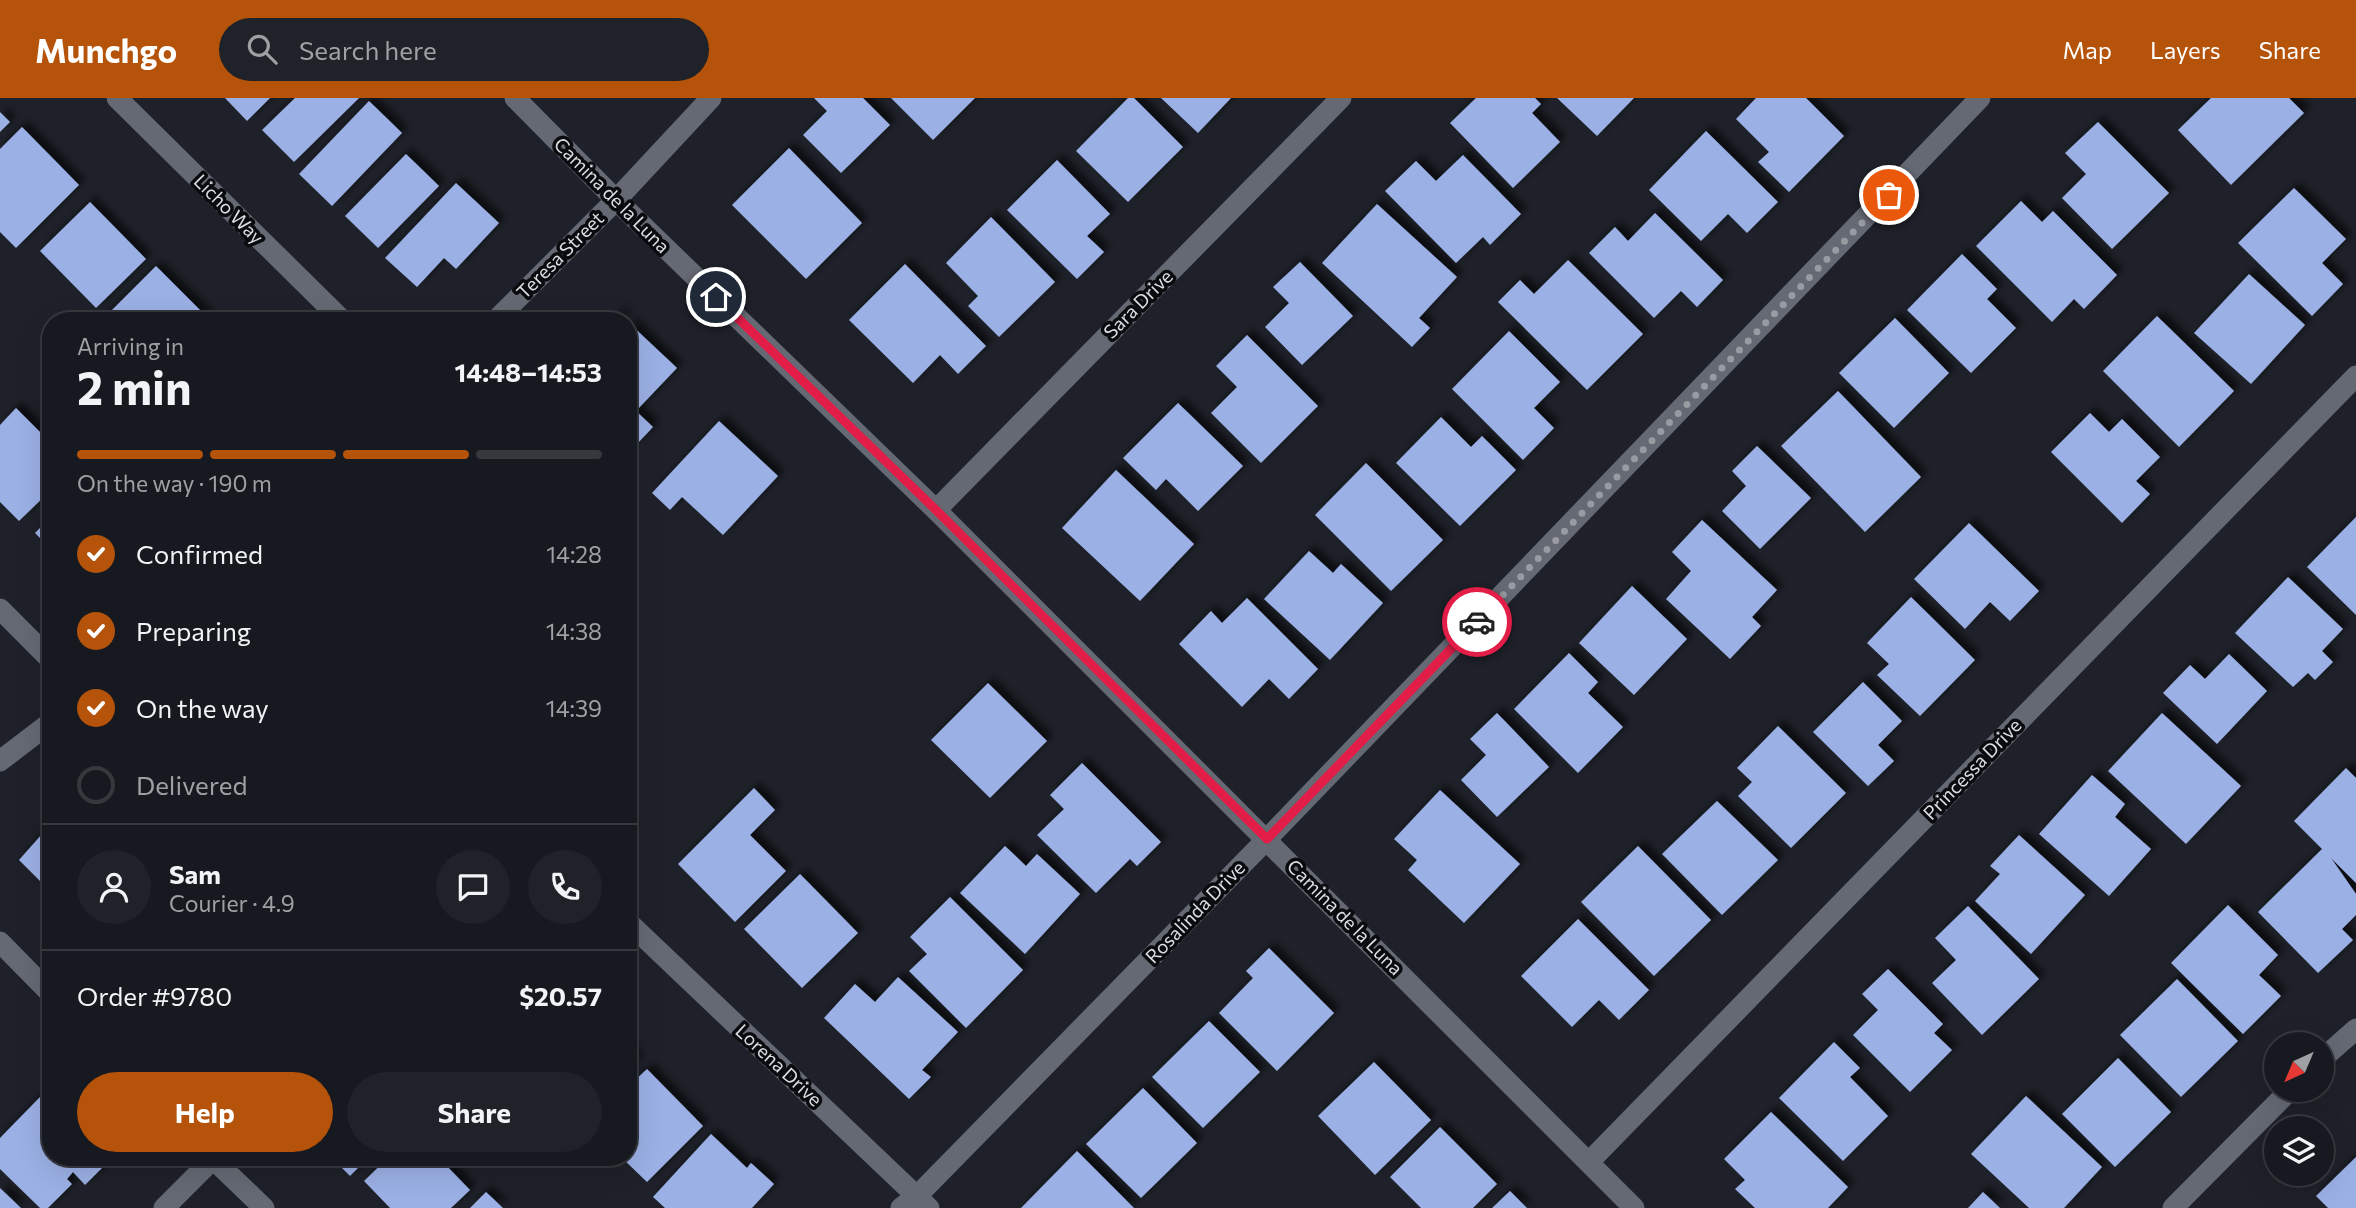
<!DOCTYPE html>
<html lang="en">
<head>
<meta charset="utf-8">
<style>
	:root { --surface:#16191f; --page:#1f2228; --text:#f1f3f6; --muted:#9ea0a4; --line:#35383d; --accent:#b45309 }
	body { margin:0; font-family:Commissioner,sans-serif; background:var(--page); color:var(--text); height:100vh; display:flex; flex-direction:column; font-size:26px; white-space:nowrap }
	* { box-sizing:border-box; margin:0 }
	p { font-size:23px; color:var(--muted) }
	.icon { flex:none; width:38px; height:38px; fill:none; stroke:currentColor; stroke-width:2; stroke-linecap:round; stroke-linejoin:round }
	.map { position:relative; flex:1; overflow:hidden }
	.drawer { position:absolute; left:42px; top:214px; width:595px; height:854px; display:flex; flex-direction:column; background:var(--surface); border-radius:28px; box-shadow:0 7px 28px #0002,0 0 0 2px var(--line) }
	.drawer>* { flex:none }
	.needle { width:46px; rotate:224deg }
	.buttons { position:absolute; left:2264px; top:934px; display:grid; gap:14px }
	.buttons a { display:grid; place-items:center; width:70px; height:70px; border-radius:50%; background:var(--surface); box-shadow:0 7px 28px #0002,0 0 0 2px var(--line); font-size:35px }
	.pin { position:absolute; display:grid; place-items:center; width:60px; height:60px; color:#fff; margin:-30px; border:4px solid #fff; border-radius:50%; box-shadow:0 2px 7px #0007 }
	.courier { position:absolute; display:grid; place-items:center; width:70px; height:70px; margin:-35px; border:5px solid #e11d48; border-radius:50%; background:#fff; color:#222; box-shadow:0 2px 9px #0007 }
	.summary em { font-style:normal; font-weight:700 }
	.summary div { display:flex; flex-direction:column-reverse }
	.summary { display:flex; align-items:center; justify-content:space-between; height:119px; padding:0 35px }
	h1 { font-size:46px; font-weight:700; line-height:52px }
	.bar { display:grid; grid-template-columns:repeat(4,1fr); gap:10px 7px; align-content:center; height:84px; padding:0 35px }
	.bar i { height:9px; border-radius:5px; background:var(--line) }
	.bar .current { background:var(--accent) }
	.bar p { grid-column:span 4 }
	.line { display:flex; align-items:center; gap:18px; padding:0 35px; border-top:2px solid var(--line) }
	.line div { flex:1 }
	.round { display:grid; place-items:center; flex:none; width:74px; height:74px; border-radius:37px; background:var(--page) }
	ol { padding:0 35px; list-style:none }
	li { display:flex; align-items:center; gap:21px; height:77px }
	li p { margin-inline-start:auto }
	li .icon { padding:7px; border-radius:50%; background:var(--accent); color:#fff; stroke-width:4 }
	li:last-child { color:var(--muted) }
	li i { width:38px; height:38px; border:4px solid var(--line); border-radius:50% }
	.primary-button { display:flex; gap:14px; margin-top:auto; padding:14px 35px }
	.primary-button a { flex:1; height:80px; border-radius:42px; background:var(--accent); color:#fff; font-size:28px; font-weight:700; line-height:80px; text-align:center }
	.primary-button a+a { background:var(--page); color:var(--text) }
	header { display:flex; align-items:center; gap:42px; box-sizing:border-box; height:98px; padding:0 35px; background:var(--accent); color:#fff }
	header strong { font-size:33px }
	nav { display:flex; gap:38px; margin-inline-start:auto; font-size:24px }
	.search { width:490px; height:63px; background:var(--page); display:flex; align-items:center; gap:18px; box-sizing:border-box; padding:0 24px; border-radius:38px; color:var(--muted); font-size:26px }
	.map>svg:first-child { display:block }
</style>
</head>
<body>
<header>
<strong>Munchgo</strong>
<div class="search"><svg class="icon" aria-label="search" viewBox="0 0 24 24"><circle cx="10" cy="10" r="6"/><path d="M15 15l6 6"/></svg>Search here</div>
<nav><a>Map</a><a>Layers</a><a>Share</a></nav>
</header>
<div class="map">
<svg width="2356" height="1110" viewBox="0 0 2356 1110">
	<defs>
		<filter id="shadow"><feDropShadow dx="6" dy="-6" stdDeviation="3.5" flood-color="#0009"/></filter>
	</defs>
	<rect width="100%" height="100%" fill="#1e2129"/>
	<g fill="#9bb0e5" filter="url(#shadow)">
		<path d="M 225,0 L 270,0 L 247,23 Z"/>
		<path d="M 295,0 L 359,0 L 294,64 L 262,32 Z"/>
		<path d="M 814,0 L 863,0 L 890,27 L 841,75 L 803,37 L 827,13 Z"/>
		<path d="M 891,0 L 975,0 L 933,42 Z"/>
		<path d="M 1128,0 L 1134,0 L 1183,49 L 1128,104 L 1076,53 Z"/>
		<path d="M 1161,0 L 1231,0 L 1198,35 Z"/>
		<path d="M 1476,0 L 1535,0 L 1541,6 L 1532,15 L 1560,44 L 1513,90 L 1450,25 Z"/>
		<path d="M 1557,0 L 1634,0 L 1597,38 Z"/>
		<path d="M 1756,0 L 1806,0 L 1844,38 L 1789,94 L 1758,64 L 1769,54 L 1736,21 Z"/>
		<path d="M 2211,0 L 2289,0 L 2304,15 L 2231,87 L 2178,32 Z"/>
		<path d="M 369,3 L 402,35 L 332,108 L 299,76 Z"/>
		<path d="M 0,14 L 10,24 L 0,34 Z"/>
		<path d="M 2098,24 L 2169,95 L 2112,151 L 2062,100 L 2086,76 L 2065,55 Z"/>
		<path d="M 22,29 L 79,87 L 16,150 L 0,134 L 0,51 Z"/>
		<path d="M 1706,33 L 1778,104 L 1747,135 L 1728,116 L 1701,143 L 1649,92 Z"/>
		<path d="M 789,50 L 862,125 L 806,181 L 732,107 Z"/>
		<path d="M 406,56 L 439,88 L 378,150 L 345,118 Z"/>
		<path d="M 1463,57 L 1521,116 L 1490,147 L 1483,139 L 1456,165 L 1385,93 L 1416,63 L 1436,83 Z"/>
		<path d="M 1057,62 L 1110,116 L 1087,138 L 1104,154 L 1077,181 L 1007,112 Z"/>
		<path d="M 456,85 L 499,125 L 456,171 L 444,160 L 417,189 L 385,160 Z"/>
		<path d="M 2294,90 L 2346,141 L 2322,165 L 2343,186 L 2312,218 L 2238,145 Z"/>
		<path d="M 2021,103 L 2042,124 L 2053,113 L 2117,177 L 2084,211 L 2074,201 L 2052,224 L 1976,148 Z"/>
		<path d="M 90,104 L 146,161 L 96,210 L 40,153 Z"/>
		<path d="M 1377,106 L 1457,179 L 1419,220 L 1430,230 L 1412,249 L 1322,165 Z"/>
		<path d="M 1655,115 L 1723,182 L 1697,209 L 1681,193 L 1654,220 L 1589,155 L 1615,129 L 1628,143 Z"/>
		<path d="M 991,119 L 1055,184 L 999,239 L 968,208 L 978,198 L 946,165 Z"/>
		<path d="M 1962,156 L 1997,191 L 1987,201 L 2016,230 L 1971,275 L 1907,212 Z"/>
		<path d="M 1568,162 L 1643,236 L 1587,292 L 1498,204 L 1520,182 L 1534,196 Z"/>
		<path d="M 1300,164 L 1353,218 L 1302,267 L 1265,229 L 1289,205 L 1273,189 Z"/>
		<path d="M 905,166 L 986,248 L 958,276 L 940,257 L 913,285 L 849,222 Z"/>
		<path d="M 156,168 L 210,222 L 102,222 Z"/>
		<path d="M 2249,176 L 2305,227 L 2251,286 L 2194,235 Z"/>
		<path d="M 619,215 L 627,222 L 612,222 Z"/>
		<path d="M 2157,218 L 2234,293 L 2179,349 L 2103,273 Z"/>
		<path d="M 1895,220 L 1949,275 L 1894,330 L 1839,275 Z"/>
		<path d="M 628,224 L 677,270 L 636,313 L 653,329 L 637,346 L 628,337 Z"/>
		<path d="M 1509,233 L 1560,284 L 1534,310 L 1554,330 L 1523,362 L 1452,291 Z"/>
		<path d="M 1247,237 L 1318,308 L 1261,365 L 1211,315 L 1237,289 L 1216,268 Z"/>
		<path d="M 1838,293 L 1921,379 L 1865,434 L 1781,348 Z"/>
		<path d="M 1178,305 L 1243,368 L 1198,413 L 1166,381 L 1156,392 L 1123,360 Z"/>
		<path d="M 16,310 L 51,345 L 51,392 L 19,423 L 0,404 L 0,327 Z"/>
		<path d="M 2090,315 L 2109,334 L 2122,321 L 2160,359 L 2136,383 L 2150,396 L 2122,425 L 2051,354 Z"/>
		<path d="M 1441,319 L 1471,349 L 1482,338 L 1516,372 L 1460,428 L 1396,365 Z"/>
		<path d="M 719,323 L 778,378 L 723,437 L 682,399 L 670,412 L 652,395 Z"/>
		<path d="M 1757,348 L 1811,400 L 1760,451 L 1722,413 L 1746,388 L 1732,373 Z"/>
		<path d="M 1366,365 L 1443,442 L 1391,493 L 1315,417 Z"/>
		<path d="M 1116,372 L 1194,446 L 1140,503 L 1062,430 Z"/>
		<path d="M 51,419 L 51,451 L 35,435 Z"/>
		<path d="M 2356,419 L 2356,517 L 2307,469 Z"/>
		<path d="M 1702,422 L 1777,492 L 1752,519 L 1761,528 L 1730,561 L 1666,501 L 1691,473 L 1672,454 Z"/>
		<path d="M 1969,425 L 2039,493 L 2010,523 L 1990,504 L 1965,531 L 1914,481 Z"/>
		<path d="M 1309,453 L 1333,475 L 1341,466 L 1383,505 L 1330,562 L 1264,501 Z"/>
		<path d="M 2288,479 L 2343,531 L 2322,553 L 2333,564 L 2315,582 L 2308,575 L 2293,589 L 2235,535 Z"/>
		<path d="M 1632,488 L 1687,541 L 1634,597 L 1579,545 Z"/>
		<path d="M 1911,499 L 1975,562 L 1920,618 L 1877,577 L 1889,566 L 1867,545 Z"/>
		<path d="M 1247,500 L 1318,571 L 1289,601 L 1269,581 L 1242,609 L 1179,546 L 1211,513 L 1222,525 Z"/>
		<path d="M 1569,555 L 1598,584 L 1588,595 L 1623,629 L 1578,675 L 1514,611 Z"/>
		<path d="M 2229,556 L 2267,593 L 2217,646 L 2163,595 L 2190,567 L 2205,581 Z"/>
		<path d="M 1863,584 L 1902,623 L 1878,647 L 1894,663 L 1868,688 L 1813,634 Z"/>
		<path d="M 988,585 L 1047,643 L 990,700 L 931,642 Z"/>
		<path d="M 1497,615 L 1549,669 L 1497,719 L 1461,682 L 1486,657 L 1470,641 Z"/>
		<path d="M 2162,615 L 2241,688 L 2186,746 L 2108,673 Z"/>
		<path d="M 1778,628 L 1846,695 L 1791,750 L 1738,698 L 1752,684 L 1737,670 Z"/>
		<path d="M 1082,665 L 1161,744 L 1137,768 L 1130,761 L 1096,795 L 1037,737 L 1064,711 L 1050,697 Z"/>
		<path d="M 2346,670 L 2356,680 L 2356,785 L 2331,760 L 2356,796 L 2356,817 L 2342,831 L 2353,842 L 2318,875 L 2258,814 L 2322,751 L 2294,723 Z"/>
		<path d="M 2092,677 L 2125,706 L 2115,719 L 2151,751 L 2109,798 L 2039,736 Z"/>
		<path d="M 754,690 L 775,712 L 750,737 L 786,773 L 735,824 L 678,766 Z"/>
		<path d="M 1440,692 L 1520,766 L 1464,825 L 1408,772 L 1417,762 L 1394,741 Z"/>
		<path d="M 1717,703 L 1778,762 L 1722,817 L 1662,756 Z"/>
		<path d="M 51,726 L 51,772 L 40,783 L 19,762 Z"/>
		<path d="M 2019,737 L 2085,797 L 2031,856 L 1975,803 L 2000,776 L 1990,768 Z"/>
		<path d="M 1005,748 L 1026,768 L 1037,756 L 1080,796 L 1025,856 L 960,795 Z"/>
		<path d="M 1638,748 L 1711,822 L 1654,878 L 1581,804 Z"/>
		<path d="M 800,776 L 858,835 L 802,890 L 744,831 Z"/>
		<path d="M 950,799 L 1023,872 L 966,930 L 909,873 L 927,856 L 910,839 Z"/>
		<path d="M 2228,807 L 2278,857 L 2259,877 L 2281,898 L 2243,936 L 2171,865 Z"/>
		<path d="M 1968,808 L 2039,881 L 1982,937 L 1932,885 L 1956,862 L 1935,840 Z"/>
		<path d="M 1578,821 L 1649,892 L 1619,922 L 1599,902 L 1572,929 L 1521,878 Z"/>
		<path d="M 1269,850 L 1334,915 L 1277,973 L 1219,915 L 1253,880 L 1246,873 Z"/>
		<path d="M 1888,871 L 1943,926 L 1934,935 L 1952,952 L 1910,994 L 1853,937 L 1878,912 L 1862,896 Z"/>
		<path d="M 898,879 L 958,934 L 922,972 L 931,979 L 909,1001 L 824,920 L 855,886 L 875,904 Z"/>
		<path d="M 2177,881 L 2238,943 L 2181,999 L 2120,937 Z"/>
		<path d="M 1209,923 L 1260,974 L 1203,1030 L 1152,979 Z"/>
		<path d="M 1834,944 L 1860,970 L 1850,979 L 1888,1018 L 1843,1063 L 1779,1000 Z"/>
		<path d="M 628,953 L 637,962 L 628,971 Z"/>
		<path d="M 2118,960 L 2171,1014 L 2115,1069 L 2062,1016 Z"/>
		<path d="M 1374,964 L 1431,1022 L 1375,1077 L 1318,1018 Z"/>
		<path d="M 647,971 L 703,1028 L 647,1084 L 621,1059 L 628,1059 L 628,989 Z"/>
		<path d="M 1143,990 L 1197,1045 L 1141,1100 L 1086,1046 Z"/>
		<path d="M 41,998 L 51,1008 L 51,1059 L 98,1059 L 106,1066 L 85,1087 L 73,1074 L 67,1081 L 72,1086 L 48,1110 L 40,1110 L 0,1071 L 0,1040 Z"/>
		<path d="M 2026,998 L 2102,1069 L 2064,1110 L 2029,1110 L 1971,1056 Z"/>
		<path d="M 1771,1014 L 1848,1089 L 1828,1110 L 1755,1110 L 1735,1091 L 1745,1082 L 1724,1061 Z"/>
		<path d="M 1440,1029 L 1497,1086 L 1473,1110 L 1421,1110 L 1390,1079 Z"/>
		<path d="M 711,1036 L 747,1070 L 751,1065 L 774,1086 L 752,1110 L 665,1110 L 653,1099 Z"/>
		<path d="M 1077,1053 L 1134,1110 L 1021,1110 Z"/>
		<path d="M 331,1059 L 369,1059 L 350,1078 Z"/>
		<path d="M 389,1059 L 438,1059 L 470,1092 L 451,1110 L 390,1110 L 364,1083 Z"/>
		<path d="M 2356,1059 L 2356,1110 L 2328,1110 L 2316,1098 Z"/>
		<path d="M 0,1090 L 21,1110 L 0,1110 Z"/>
		<path d="M 1510,1093 L 1527,1110 L 1492,1110 Z"/>
		<path d="M 486,1094 L 503,1110 L 470,1110 Z"/>
		<path d="M 1983,1094 L 2000,1110 L 1968,1110 Z"/>
	</g>
	<g fill="none" stroke-linecap="round" stroke-linejoin="round">
		<g stroke="#656973" stroke-width="21">
			<path d="M 117,0 L 342,222"/>
			<path d="M 515,0 L 616,102 L 936,412 L 1634,1110"/>
			<path d="M 496,222 L 616,102 L 711,0"/>
			<path d="M 936,412 L 1341,0"/>
			<path d="M 0,511 L 51,562"/>
			<path d="M 0,663 L 51,624"/>
			<path d="M 628,824 L 929,1110"/>
			<path d="M 0,844 L 51,896"/>
			<path d="M 2322,961 L 2356,931"/>
			<path d="M 211,1059 L 264,1110"/>
			<path d="M 1589,1064 L 2356,278"/>
			<path d="M 164,1110 L 213,1061"/>
			<path d="M 901,1110 L 917,1098 L 1267,741 L 1980,0"/>
			<path d="M 2173,1110 L 2290,992"/>
		</g>
	</g>
	<g fill="none" stroke-linecap="round" stroke-linejoin="round">
		<path stroke="#999ba2" stroke-width="7" stroke-dasharray="0 12.6" d="M 1477,524 L 1889,97"/>
		<path stroke="#e11d48" stroke-width="9" d="M 716,199 L 936,412 L 1267,741 L 1477,524"/>
	</g>
	<g text-anchor="middle" stroke-width="7" stroke-linejoin="round" paint-order="stroke">
		<g font-size="19" fill="#dbdde3" stroke="#090b0e">
			<text transform="translate(612 97) rotate(45)" y="7">Camina de la Luna</text>
			<text transform="translate(229 111) rotate(45)" y="7">Licho Way</text>
			<text transform="translate(560 157) rotate(-45)" y="7">Teresa Street</text>
			<text transform="translate(1138 206) rotate(-45)" y="7">Sara Drive</text>
			<text transform="translate(1972 671) rotate(-46)" y="7">Princessa Drive</text>
			<text transform="translate(1195 814) rotate(-46)" y="7">Rosalinda Drive</text>
			<text transform="translate(1345 819) rotate(45)" y="7">Camina de la Luna</text>
			<text transform="translate(779 967) rotate(43)" y="7">Lorena Drive</text>
		</g>
	</g>
</svg>
<div class="buttons">
<a><svg class="needle" viewBox="-14 -14 28 28"><path d="M0-13l5 13h-10z" fill="#e53935"/><path d="M0 13l5-13h-10z" fill="#9ea0a4"/></svg></a>
<a><svg class="icon" aria-label="layers" viewBox="0 0 24 24"><path d="M12 4l9 5-9 5-9-5zM3 14l9 5 9-5"/></svg></a>
</div>
<div class="pin" style="left:1889px;top:97px;background:#ea580c"><svg class="icon" aria-label="bag" viewBox="0 0 24 24"><path d="M5 8h14l-1 12H6zM9 8a3 3 0 0 1 6 0"/></svg></div>
<div class="pin" style="left:716px;top:199px;background:#1f2937"><svg class="icon" aria-label="home" viewBox="0 0 24 24"><path d="M3 11l9-7 9 7M6 9v11h12V9"/></svg></div>
<div class="courier" style="left:1477px;top:524px"><svg class="icon" aria-label="car" viewBox="0 0 24 24"><path d="M5 17H2v-5l4-1 3-4h7l3 4 3 1v5h-3M9 17h6M6 11h13"/><circle cx="7" cy="17" r="2"/><circle cx="17" cy="17" r="2"/></svg></div>
<section class="drawer">
<div class="summary"><div><h1>2 min</h1><p>Arriving in</p></div><em>14:48–14:53</em></div>
<div class="bar"><i class="current"></i><i class="current"></i><i class="current"></i><i></i><p>On the way · 190 m</p></div>
<ol>
<li><svg class="icon" aria-label="check" viewBox="0 0 24 24"><path d="M5 12l5 5 9-10"/></svg>Confirmed<p>14:28</p></li>
<li><svg class="icon" aria-label="check" viewBox="0 0 24 24"><path d="M5 12l5 5 9-10"/></svg>Preparing<p>14:38</p></li>
<li><svg class="icon" aria-label="check" viewBox="0 0 24 24"><path d="M5 12l5 5 9-10"/></svg>On the way<p>14:39</p></li>
<li><i></i>Delivered</li>
</ol>
<div class="line" style="height:126px"><a class="round"><svg class="icon" aria-label="person" viewBox="0 0 24 24"><circle cx="12" cy="8" r="4"/><path d="M4 21q1-7 8-7t8 7"/></svg></a><div><b>Sam</b><p>Courier · 4.9</p></div><a class="round"><svg class="icon" aria-label="chat" viewBox="0 0 24 24"><path d="M4 5h16v11H9l-5 4z"/></svg></a><a class="round"><svg class="icon" aria-label="phone" viewBox="0 0 24 24"><path d="M5 4h4l2 5-3 2q2 4 5 5l2-3 5 2v4C11 20 4 13 5 4z"/></svg></a></div>
<div class="line" style="height:91px"><div>Order #9780</div><b>$20.57</b></div>
<div class="primary-button"><a>Help</a><a>Share</a></div>
</section>
</div>
</body>
</html>
